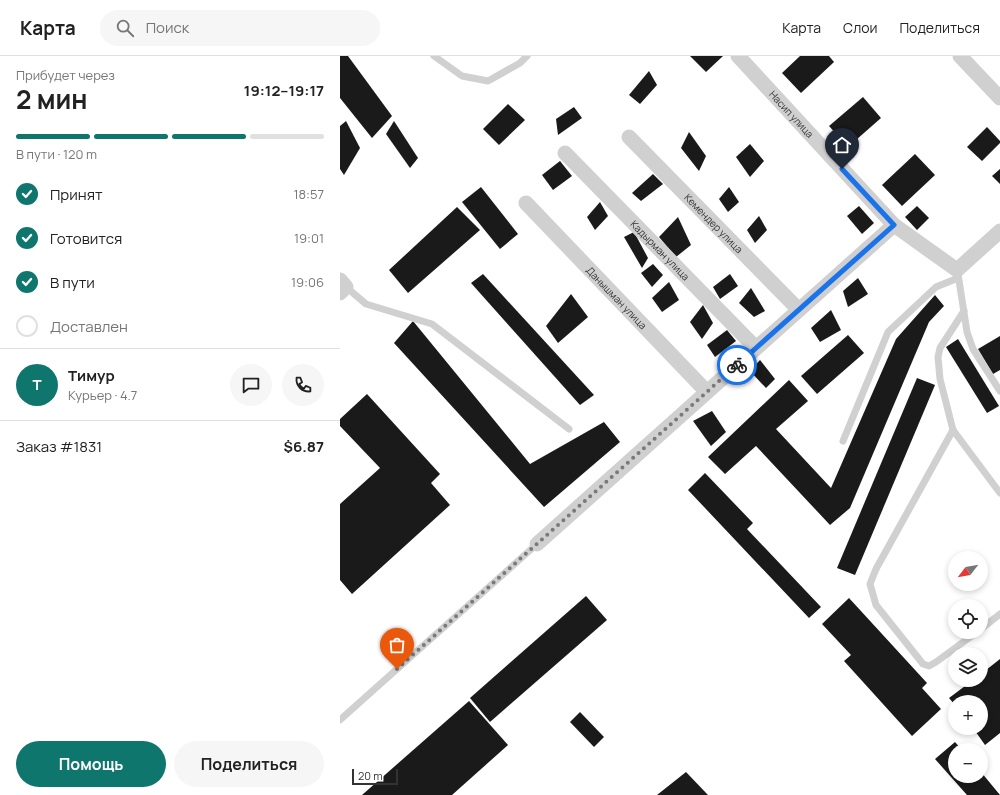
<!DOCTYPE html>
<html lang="ru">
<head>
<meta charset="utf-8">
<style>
	:root { --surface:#fff; --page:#f6f6f6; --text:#222; --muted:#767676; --line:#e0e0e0; --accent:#0f766e }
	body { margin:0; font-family:Manrope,sans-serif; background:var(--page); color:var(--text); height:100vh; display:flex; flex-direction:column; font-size:15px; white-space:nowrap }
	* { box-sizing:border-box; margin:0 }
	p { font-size:13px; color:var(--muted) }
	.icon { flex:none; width:22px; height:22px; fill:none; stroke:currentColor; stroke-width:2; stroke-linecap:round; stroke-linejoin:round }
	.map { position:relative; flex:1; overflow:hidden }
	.side { display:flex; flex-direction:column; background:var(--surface); width:340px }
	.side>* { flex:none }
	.needle { width:26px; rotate:239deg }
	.tools { position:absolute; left:608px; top:495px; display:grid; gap:8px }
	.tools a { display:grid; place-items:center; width:40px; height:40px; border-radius:50%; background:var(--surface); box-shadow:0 2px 6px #0003; font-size:20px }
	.scale { position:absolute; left:12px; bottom:10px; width:46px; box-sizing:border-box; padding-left:4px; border:2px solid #333; border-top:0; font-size:11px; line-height:14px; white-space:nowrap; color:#333; -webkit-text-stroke:3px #fff; paint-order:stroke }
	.pin { position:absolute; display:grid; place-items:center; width:34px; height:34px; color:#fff; margin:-41px -17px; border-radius:50% 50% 50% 0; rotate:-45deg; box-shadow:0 0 4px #0007 }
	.pin .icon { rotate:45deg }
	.courier { position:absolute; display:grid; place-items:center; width:40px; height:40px; margin:-20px; border:3px solid #1a73e8; border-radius:50%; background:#fff; color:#222; box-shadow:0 1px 5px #0007 }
	.head em { font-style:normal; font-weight:700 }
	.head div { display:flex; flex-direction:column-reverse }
	.head { display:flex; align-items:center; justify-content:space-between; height:68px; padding:0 16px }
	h1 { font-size:26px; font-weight:700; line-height:30px }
	.bar { display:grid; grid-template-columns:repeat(4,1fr); gap:6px 4px; align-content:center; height:48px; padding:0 16px }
	.bar i { height:5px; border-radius:3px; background:var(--line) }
	.bar .on { background:var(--accent) }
	.bar p { grid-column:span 4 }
	.line { display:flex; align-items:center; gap:10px; padding:0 16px; border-top:1px solid var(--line) }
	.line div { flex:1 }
	.round { display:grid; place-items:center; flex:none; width:42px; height:42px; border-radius:21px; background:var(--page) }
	ol { padding:0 16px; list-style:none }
	li { display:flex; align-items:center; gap:12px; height:44px }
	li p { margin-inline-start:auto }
	li .icon { padding:4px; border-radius:50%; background:var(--accent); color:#fff; stroke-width:4 }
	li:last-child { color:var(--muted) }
	li i { width:22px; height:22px; border:2px solid var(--line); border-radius:50% }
	.action { display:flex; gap:8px; margin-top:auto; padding:8px 16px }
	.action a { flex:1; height:46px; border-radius:24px; background:var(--accent); color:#fff; font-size:16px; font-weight:700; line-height:46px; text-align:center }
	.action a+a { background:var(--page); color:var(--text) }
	header { display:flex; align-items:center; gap:24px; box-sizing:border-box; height:56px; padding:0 20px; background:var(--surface); border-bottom:1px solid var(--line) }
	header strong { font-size:19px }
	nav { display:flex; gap:22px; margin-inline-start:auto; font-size:14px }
	.search { width:280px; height:36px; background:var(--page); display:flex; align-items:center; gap:10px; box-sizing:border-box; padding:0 14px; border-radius:22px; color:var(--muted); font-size:15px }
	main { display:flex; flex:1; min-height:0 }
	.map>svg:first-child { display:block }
</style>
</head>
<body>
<header>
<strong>Карта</strong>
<div class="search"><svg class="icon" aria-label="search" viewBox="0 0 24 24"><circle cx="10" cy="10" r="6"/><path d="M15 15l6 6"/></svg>Поиск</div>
<nav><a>Карта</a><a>Слои</a><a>Поделиться</a></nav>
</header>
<main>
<section class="side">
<div class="head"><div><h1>2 мин</h1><p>Прибудет через</p></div><em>19:12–19:17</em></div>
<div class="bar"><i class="on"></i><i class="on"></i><i class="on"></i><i></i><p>В пути · 120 m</p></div>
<ol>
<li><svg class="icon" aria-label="check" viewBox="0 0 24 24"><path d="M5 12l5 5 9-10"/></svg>Принят<p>18:57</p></li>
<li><svg class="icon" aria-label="check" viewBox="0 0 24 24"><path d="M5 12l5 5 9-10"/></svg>Готовится<p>19:01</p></li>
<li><svg class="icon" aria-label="check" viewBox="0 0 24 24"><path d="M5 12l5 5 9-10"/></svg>В пути<p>19:06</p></li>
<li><i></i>Доставлен</li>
</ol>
<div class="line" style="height:72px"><b class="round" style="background:var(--accent);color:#fff">Т</b><div><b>Тимур</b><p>Курьер · 4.7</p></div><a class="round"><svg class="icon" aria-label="chat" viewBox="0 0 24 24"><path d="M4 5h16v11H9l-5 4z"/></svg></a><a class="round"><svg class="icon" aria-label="phone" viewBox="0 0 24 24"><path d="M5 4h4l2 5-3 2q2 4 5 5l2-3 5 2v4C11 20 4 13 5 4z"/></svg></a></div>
<div class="line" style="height:52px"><div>Заказ #1831</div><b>$6.87</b></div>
<div class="action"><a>Помощь</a><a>Поделиться</a></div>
</section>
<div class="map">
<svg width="660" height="739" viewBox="0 0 660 739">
	<rect width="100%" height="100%" fill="#fff"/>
	<g fill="#1a1a1a">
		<path d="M 0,0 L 8,0 L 52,60 L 32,82 L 0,42 Z"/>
		<path d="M 350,0 L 383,0 L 366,16 Z"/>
		<path d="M 460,0 L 489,0 L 494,6 L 461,37 L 442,17 Z"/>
		<path d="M 309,15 L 317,29 L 300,48 L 289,39 Z"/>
		<path d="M 523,41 L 541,62 L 508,91 L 489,70 Z"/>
		<path d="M 168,48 L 185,64 L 159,89 L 143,73 Z"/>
		<path d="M 234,51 L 242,62 L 218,79 L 216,63 Z"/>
		<path d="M 6,65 L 20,92 L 4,119 L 0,113 L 0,70 Z"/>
		<path d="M 54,65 L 78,102 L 70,112 L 46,78 Z"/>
		<path d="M 647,71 L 660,85 L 660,87 L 642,105 L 627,91 Z"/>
		<path d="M 349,76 L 366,100 L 359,115 L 341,92 Z"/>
		<path d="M 410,88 L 424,105 L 410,121 L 396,101 Z"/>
		<path d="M 575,98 L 595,119 L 562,150 L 542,129 Z"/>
		<path d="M 220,105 L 232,120 L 213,134 L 202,119 Z"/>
		<path d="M 660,113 L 660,128 L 652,120 Z"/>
		<path d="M 313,118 L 323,128 L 301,145 L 292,137 Z"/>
		<path d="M 141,131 L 178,178 L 160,193 L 122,146 Z"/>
		<path d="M 389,131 L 399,146 L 388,156 L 379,143 Z"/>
		<path d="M 260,146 L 268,160 L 255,174 L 247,161 Z"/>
		<path d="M 519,150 L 534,167 L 522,178 L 507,160 Z"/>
		<path d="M 577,150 L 589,162 L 577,174 L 565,161 Z"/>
		<path d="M 117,151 L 140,174 L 68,237 L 49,214 Z"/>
		<path d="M 419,160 L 427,174 L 415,187 L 407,174 Z"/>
		<path d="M 338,161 L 351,189 L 336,201 L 319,181 Z"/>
		<path d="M 294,176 L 308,202 L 302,212 L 284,181 Z"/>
		<path d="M 313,208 L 323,219 L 312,231 L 301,217 Z"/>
		<path d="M 143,218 L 254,339 L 240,349 L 131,227 Z"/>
		<path d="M 390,218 L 398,230 L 380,243 L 373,231 Z"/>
		<path d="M 518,222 L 528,238 L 508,251 L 503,235 Z"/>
		<path d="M 329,226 L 339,244 L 322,256 L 312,242 Z"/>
		<path d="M 411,232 L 425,255 L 414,261 L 399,247 Z"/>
		<path d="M 231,238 L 248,261 L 218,287 L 206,270 Z"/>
		<path d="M 595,239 L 604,250 L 589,266 L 510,452 L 490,469 L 416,390 L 385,418 L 368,401 L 449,324 L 468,345 L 436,373 L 491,432 L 556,283 Z"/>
		<path d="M 363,249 L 373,267 L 362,283 L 350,266 Z"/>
		<path d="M 491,254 L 501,274 L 480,286 L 471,272 Z"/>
		<path d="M 73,265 L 190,408 L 264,366 L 280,386 L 204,451 L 54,287 Z"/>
		<path d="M 387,274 L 396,285 L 375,301 L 367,289 Z"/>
		<path d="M 508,279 L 524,297 L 477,338 L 461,320 Z"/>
		<path d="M 660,280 L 660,314 L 653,318 L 638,293 Z"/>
		<path d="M 618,283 L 659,350 L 647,357 L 606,291 Z"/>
		<path d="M 420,304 L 435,323 L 426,332 L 410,315 Z"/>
		<path d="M 577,322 L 595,329 L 515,519 L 497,512 Z"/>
		<path d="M 27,338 L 100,418 L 91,427 L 110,449 L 12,538 L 0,524 L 0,448 L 40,412 L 0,370 L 0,363 Z"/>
		<path d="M 372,355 L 386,376 L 371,390 L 353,365 Z"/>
		<path d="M 365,417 L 413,467 L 407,473 L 481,551 L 469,562 L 348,434 Z"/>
		<path d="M 246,540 L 267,564 L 150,666 L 130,642 Z"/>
		<path d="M 509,542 L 587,627 L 582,632 L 601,653 L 572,680 L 504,605 L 511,599 L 482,568 Z"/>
		<path d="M 660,603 L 660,677 L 645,689 L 633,672 L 641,672 L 641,646 L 615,646 L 615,649 L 609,642 L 633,624 L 641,624 L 641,618 Z"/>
		<path d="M 129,645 L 168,689 L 112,739 L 22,739 Z"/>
		<path d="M 240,656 L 264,681 L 254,691 L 230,666 Z"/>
		<path d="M 615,686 L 622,694 L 615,694 L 615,720 L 641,720 L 641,716 L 660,739 L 627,739 L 595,703 Z"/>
		<path d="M 346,716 L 368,739 L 317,739 Z"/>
	</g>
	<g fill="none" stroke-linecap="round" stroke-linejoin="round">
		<g stroke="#d0d0d0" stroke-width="7">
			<path d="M 94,0 L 122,20 L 148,25 L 180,7 L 187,0"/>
			<path d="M 618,218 L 627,276 L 633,293 L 660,335"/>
			<path d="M 6,231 L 26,248 L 92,268 L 229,373"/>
			<path d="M 624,255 L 600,292 L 598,301 L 600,323 L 613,374 L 660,437"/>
			<path d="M 613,374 L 536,513 L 530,528 L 536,549 L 583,608 L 589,610 L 596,606 L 637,576"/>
			<path d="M 503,385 L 548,276 L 596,231 L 618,222"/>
			<path d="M 641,573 L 660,558"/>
			<path d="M 0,664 L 197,488"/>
		</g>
		<g stroke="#d0d0d0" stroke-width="15">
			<path id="s1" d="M 398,0 L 554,169 L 617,214 L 660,175"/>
			<path d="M 620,0 L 660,42"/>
			<path id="s2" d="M 289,81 L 459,254"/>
			<path id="s3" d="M 225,97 L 416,292"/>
			<path id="s4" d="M 186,147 L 367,336"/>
			<path d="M 0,224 L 6,231 L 0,237"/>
			<path d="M 197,488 L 554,169"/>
		</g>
	</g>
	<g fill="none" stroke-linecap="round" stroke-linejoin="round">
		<path stroke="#7a7a7a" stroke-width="4" stroke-dasharray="0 7.2" d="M 57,613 L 397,309"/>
		<path stroke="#1a73e8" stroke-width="5" d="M 397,309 L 554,169 L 502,113"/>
	</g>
	<g text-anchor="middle" stroke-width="4" stroke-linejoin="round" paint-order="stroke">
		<g font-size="10" fill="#333" stroke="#fff">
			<text dy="4" stroke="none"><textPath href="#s1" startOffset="79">Насип улица</textPath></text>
			<text dy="4" stroke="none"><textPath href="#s2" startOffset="121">Кемендер улица</textPath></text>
			<text dy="4" stroke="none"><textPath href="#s3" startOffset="136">Кадырман улица</textPath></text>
			<text dy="4" stroke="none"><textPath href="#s4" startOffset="131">Данышман улица</textPath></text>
		</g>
	</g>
</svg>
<div class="tools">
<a><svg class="needle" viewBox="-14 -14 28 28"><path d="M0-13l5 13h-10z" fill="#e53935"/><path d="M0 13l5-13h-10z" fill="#767676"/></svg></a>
<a><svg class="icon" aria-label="locate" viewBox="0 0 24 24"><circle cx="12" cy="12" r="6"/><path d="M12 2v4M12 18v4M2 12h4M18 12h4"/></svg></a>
<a><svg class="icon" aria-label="layers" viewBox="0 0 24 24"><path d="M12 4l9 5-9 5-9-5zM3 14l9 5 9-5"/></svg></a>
<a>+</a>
<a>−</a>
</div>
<div class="scale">20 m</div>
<div class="pin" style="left:57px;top:613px;background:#ea580c"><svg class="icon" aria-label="bag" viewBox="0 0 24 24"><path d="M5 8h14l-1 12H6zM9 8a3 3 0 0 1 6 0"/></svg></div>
<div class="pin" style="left:502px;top:113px;background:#1f2937"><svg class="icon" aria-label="home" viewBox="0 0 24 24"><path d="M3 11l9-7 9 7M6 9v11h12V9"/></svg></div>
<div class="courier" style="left:397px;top:309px"><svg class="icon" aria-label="bike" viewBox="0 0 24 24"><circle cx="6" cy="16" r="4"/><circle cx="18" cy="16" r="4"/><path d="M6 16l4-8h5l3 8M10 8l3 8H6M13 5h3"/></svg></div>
</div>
</main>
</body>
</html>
